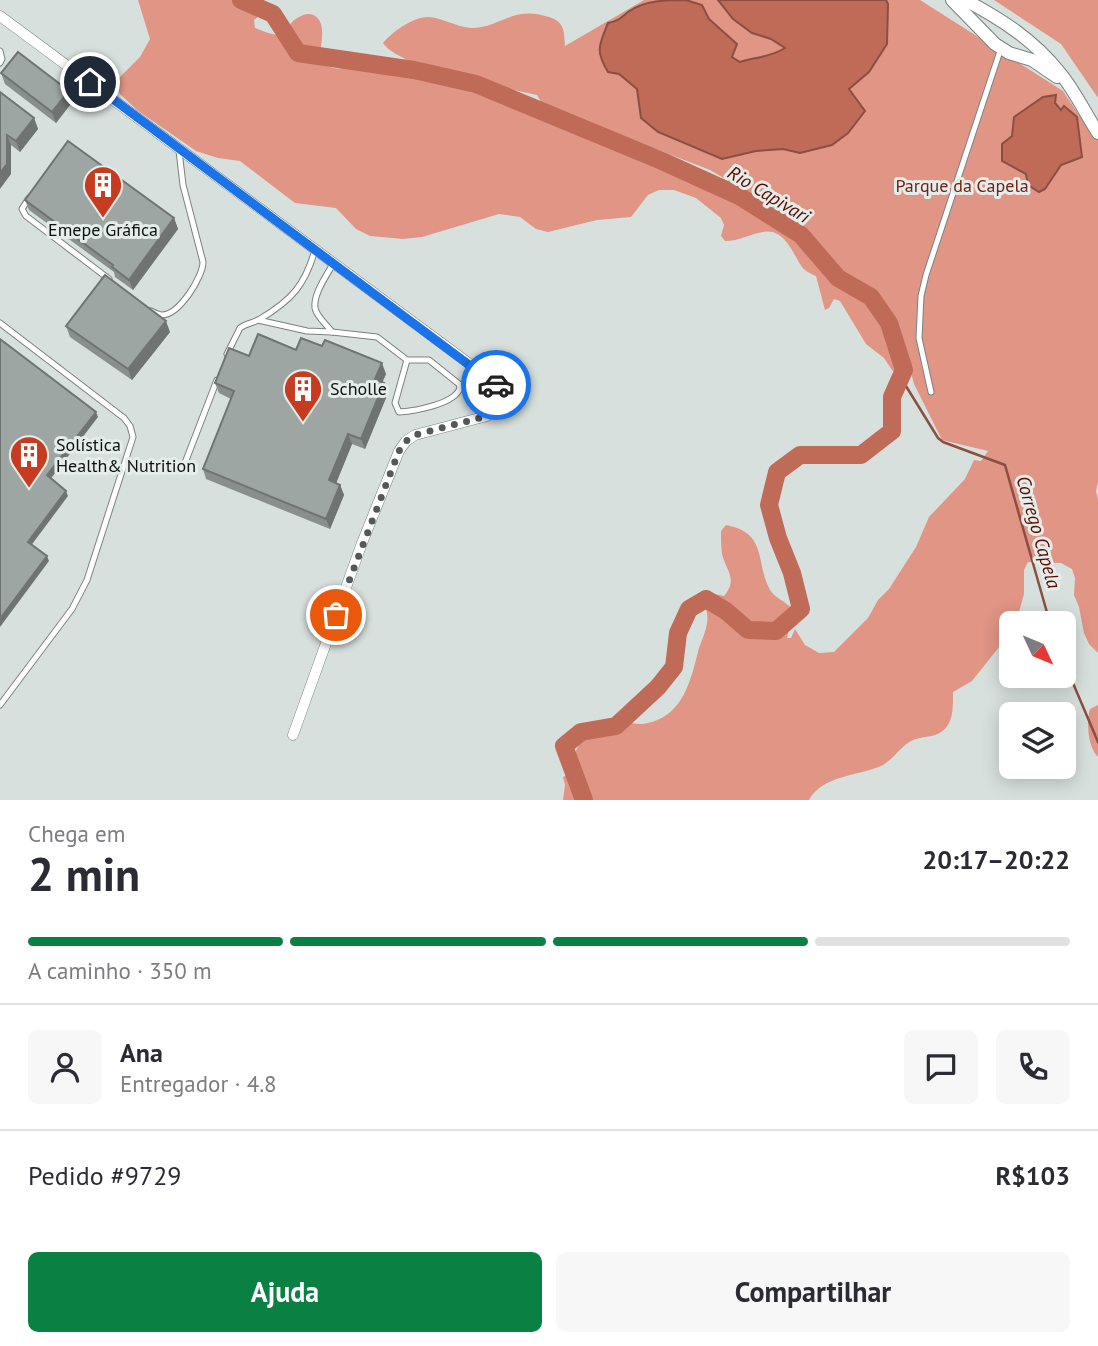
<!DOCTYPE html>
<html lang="pt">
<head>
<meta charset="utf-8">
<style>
	:root { --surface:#fff; --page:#f7f7f7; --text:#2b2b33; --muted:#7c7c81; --line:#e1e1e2; --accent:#0b8043 }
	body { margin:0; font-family:"PT Sans",sans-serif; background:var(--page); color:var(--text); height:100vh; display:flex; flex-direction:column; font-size:26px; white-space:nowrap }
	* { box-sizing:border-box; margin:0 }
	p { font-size:23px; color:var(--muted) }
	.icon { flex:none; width:38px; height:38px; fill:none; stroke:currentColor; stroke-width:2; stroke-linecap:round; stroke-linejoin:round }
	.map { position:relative; height:800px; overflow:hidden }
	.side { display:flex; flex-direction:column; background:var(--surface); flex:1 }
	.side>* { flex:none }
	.needle { width:46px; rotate:134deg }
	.fabs { position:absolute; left:999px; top:611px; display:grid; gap:14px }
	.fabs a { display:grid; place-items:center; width:77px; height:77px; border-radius:10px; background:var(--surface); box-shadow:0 4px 18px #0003; font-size:35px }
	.pin { position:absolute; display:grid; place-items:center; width:60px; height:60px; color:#fff; margin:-30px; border:4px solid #fff; border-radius:50%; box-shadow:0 2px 7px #0007 }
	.courier { position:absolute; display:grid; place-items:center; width:70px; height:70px; margin:-35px; border:5px solid #1a73e8; border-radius:50%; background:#fff; color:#222; box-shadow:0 2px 9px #0007 }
	.summary em { font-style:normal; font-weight:700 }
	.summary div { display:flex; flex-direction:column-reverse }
	.summary { display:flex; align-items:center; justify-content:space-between; height:119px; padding:0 28px }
	h1 { font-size:46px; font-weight:700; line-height:52px }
	.bar { display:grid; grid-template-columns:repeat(4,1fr); gap:10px 7px; align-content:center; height:84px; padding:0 28px }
	.bar i { height:9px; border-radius:5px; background:var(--line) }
	.bar .on { background:var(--accent) }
	.bar p { grid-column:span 4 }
	.line { display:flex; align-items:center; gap:18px; padding:0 28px; border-top:2px solid var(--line) }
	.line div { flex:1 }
	.round { display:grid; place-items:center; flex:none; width:74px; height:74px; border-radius:10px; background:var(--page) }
	.cta { display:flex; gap:14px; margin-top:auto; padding:14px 28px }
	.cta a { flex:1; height:80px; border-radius:10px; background:var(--accent); color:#fff; font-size:28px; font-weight:700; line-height:80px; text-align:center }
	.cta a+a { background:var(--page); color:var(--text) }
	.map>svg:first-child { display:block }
</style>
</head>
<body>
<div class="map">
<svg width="1098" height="800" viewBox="0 0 1098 800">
	<rect width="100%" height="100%" fill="#d8e0de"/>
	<g fill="#e09585" fill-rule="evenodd">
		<path d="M 138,0 L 256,0 L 265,8 L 264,12 L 254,20 L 255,28 C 263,31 275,37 283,34 C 288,32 289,25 293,21 C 297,18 303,14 308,14 C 329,15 321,45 319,58 C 334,79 358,62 378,63 C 392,64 405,66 418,68 C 408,57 392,56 383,43 C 392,32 414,16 429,17 C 443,18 456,27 471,28 C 502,28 511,5 549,17 C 565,22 564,31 565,46 L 644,0 L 920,0 L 1063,91 L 1079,115 L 1098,129 L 1098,482 L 1096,491 L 1098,500 L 1098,653 L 1089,644 L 1084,633 L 1079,607 L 1074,595 L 1075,578 L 1072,569 L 1061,563 L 1028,562 L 1024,570 L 1024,594 L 1016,623 L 1012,623 L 1011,632 L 972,681 L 953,692 C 953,711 954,730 932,736 C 925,737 917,738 911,741 C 900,747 893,760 881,766 C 858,776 823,775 809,800 L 563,800 L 565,785 L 563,777 L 567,775 C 571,760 585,726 600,721 C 615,716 632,727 648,723 C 684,715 691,679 699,648 C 702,640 706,631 707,623 C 709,612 703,601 701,591 L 724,596 C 738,579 727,573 722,554 C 721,547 721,538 721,531 L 726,525 C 768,533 755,562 770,590 C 775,598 785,601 791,608 L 792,617 L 787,638 L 791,638 L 795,629 L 805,645 L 819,653 L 834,652 L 868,618 L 878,600 L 889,589 L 916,547 L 929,517 L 965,479 L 974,460 L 981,461 L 988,451 L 942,440 L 914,384 L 910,368 L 906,382 L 892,370 L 884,358 L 866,344 L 840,301 L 834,299 L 829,308 L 825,310 L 816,276 C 811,274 805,271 802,267 C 793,254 785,228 763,232 C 750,234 739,241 725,241 L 721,236 L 724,225 L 721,218 L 696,198 L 674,190 L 659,190 L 648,195 L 631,217 L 597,220 L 548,232 L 536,229 L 520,217 L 499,214 L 422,237 L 403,239 L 370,236 L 356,229 L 336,208 L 295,203 L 240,161 L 218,158 L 196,151 L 137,110 L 120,94 L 117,85 L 119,78 L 140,57 L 150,39 ZM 500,87 L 537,95 L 543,105 L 710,170 L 727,180 L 695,174 L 645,152 L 597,137 L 557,119 Z"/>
		<path d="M 994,0 L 1098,0 L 1098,98 L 1061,44 Z"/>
		<path d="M 1098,705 L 1098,757 C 1088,748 1086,722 1090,709 Z"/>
	</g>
	<g fill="#c06a58" stroke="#8a4f42" stroke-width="2">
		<path d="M 686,0 L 702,5 L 709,19 L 737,44 L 732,57 L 740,62 C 756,57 771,57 785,48 L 771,39 L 752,33 L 733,19 L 718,0 L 886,0 L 888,4 L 887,44 L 869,72 L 849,89 L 865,111 L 848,133 L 832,145 L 800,153 L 783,149 L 756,151 L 722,159 L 658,132 L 641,118 L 637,89 L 619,74 L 608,72 C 595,51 599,45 608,23 C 618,21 621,18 628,12 C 644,0 667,0 686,0 Z"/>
		<path d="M 1056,95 L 1055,103 L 1061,110 L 1064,106 L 1077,117 L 1082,157 L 1061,165 L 1045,189 L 1039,192 L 1028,185 L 1026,174 L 1002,161 L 1002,144 L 1012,136 L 1014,117 L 1043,97 Z"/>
	</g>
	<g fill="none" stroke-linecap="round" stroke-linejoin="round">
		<g stroke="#8a4f42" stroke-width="2.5">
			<path d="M 901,378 L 938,438 L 943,442 L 1005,465 L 1050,623"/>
			<path d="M 1064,662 L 1098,742"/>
		</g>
		<path stroke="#c06a58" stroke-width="18" d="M 241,0 L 273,14 L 298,53 L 414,70 L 476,84 L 662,161 L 739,196 L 801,235 L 838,278 L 871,297 L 889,323 L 904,370 L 892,397 L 892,431 L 861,455 L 800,455 L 777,472 L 769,505 L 778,538 L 792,573 L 801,609 L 776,631 L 748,630 L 726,611 L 706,599 L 689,609 L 678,633 L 674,667 L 658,687 L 616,726 L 581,732 L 564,746 L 584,800"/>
		<g stroke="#7a8281" stroke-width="7">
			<g id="service">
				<path d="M 0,51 L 2,59 L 0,63"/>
				<path d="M 29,198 L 22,209 L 26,216 L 109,279"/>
				<path d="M 333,264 C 327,275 313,294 315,308 C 316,316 327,325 332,332 L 377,337 L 407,360 L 429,360 L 459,384 L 460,388 C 455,404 415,411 399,412 L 395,403 L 407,360"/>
				<path d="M 151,311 C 153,312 159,315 162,315 C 179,315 203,277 203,262 L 183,185 L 179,151"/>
				<path d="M 258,320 L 307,331 L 332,332"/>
				<path d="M 0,323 L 124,418 L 130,426 L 133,437 L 87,580 L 72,609 L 0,705"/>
				<path d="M 227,354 L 240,328 C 246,323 254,323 260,319 C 292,300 305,285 315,250"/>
				<path d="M 931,392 L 919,338 L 921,296 L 926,275 L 1001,48"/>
				<path d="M 183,468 L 217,380"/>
			</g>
		</g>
		<g stroke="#7a8281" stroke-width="11">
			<path id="minor" d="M 0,16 L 494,382 C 504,397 502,407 487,416 L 415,435 L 406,441 L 399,451 L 362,543 L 293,735"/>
		</g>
		<g stroke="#7a8281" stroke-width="14">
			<g id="tertiary">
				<path d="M 952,0 L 995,44 L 1009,53 L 1032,60 L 1057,77"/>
				<path d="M 965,0 C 1001,19 1034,40 1060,73 C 1075,91 1085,113 1098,133"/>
			</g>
		</g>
		<use href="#service" stroke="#fff" stroke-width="5"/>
		<use href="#minor" stroke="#fff" stroke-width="10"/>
		<use href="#tertiary" stroke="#fff" stroke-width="12"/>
	</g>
	<g fill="#888f8d">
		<path d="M 1,73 L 69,91 L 73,101 L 56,123 L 5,84 Z"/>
		<path d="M 0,92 L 34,118 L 38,129 L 20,152 L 11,145 L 11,174 Z"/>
		<path d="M 25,200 L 174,218 L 178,229 L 133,290 L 115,277 L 114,272 L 29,210 Z"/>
		<path d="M 66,326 L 170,332 L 132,380 L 70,337 Z"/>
		<path d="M 322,346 L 386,374 L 382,382 L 388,393 L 365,449 L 352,444 L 336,483 L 340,485 L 344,495 L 330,529 L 206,479 L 203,469 L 231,399 L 219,393 L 215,383 L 249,356 Z"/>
	</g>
	<g fill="#6f7473">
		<path d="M 69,91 L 73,101 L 56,123 L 52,112 Z"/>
		<path d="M 34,118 L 38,129 L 20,152 L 16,141 Z"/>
		<path d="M 7,135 L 11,145 L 11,174 L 0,189 L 0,173 Z"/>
		<path d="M 174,218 L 178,229 L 133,290 L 129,280 Z"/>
		<path d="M 166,321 L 170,332 L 132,380 L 128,369 Z"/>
		<path d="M 382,363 L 386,374 L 379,390 L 375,379 Z"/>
		<path d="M 384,383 L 388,393 L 365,449 L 361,439 Z"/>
		<path d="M 96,412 L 98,417 L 49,481 L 47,475 Z"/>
		<path d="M 348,434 L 352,444 L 333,491 L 329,480 Z"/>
		<path d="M 340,485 L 344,495 L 330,529 L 326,519 Z"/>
		<path d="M 66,491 L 68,496 L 30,547 L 28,542 Z"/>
		<path d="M 47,556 L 49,561 L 0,627 L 0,619 Z"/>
	</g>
	<g fill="#9ea6a4" stroke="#6f7473" stroke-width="2">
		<path d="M 18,52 L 69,91 L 52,112 L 1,73 Z"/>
		<path d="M 0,92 L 34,118 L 16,141 L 7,135 L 7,164 L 0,173 Z"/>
		<path d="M 68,141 L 174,218 L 129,280 L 112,267 L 113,265 L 25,200 Z"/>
		<path d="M 105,275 L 166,321 L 128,369 L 66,326 Z"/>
		<path d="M 258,334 L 296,350 L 301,338 L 322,346 L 325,340 L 382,363 L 375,379 L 384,383 L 361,439 L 348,434 L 329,480 L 340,485 L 326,519 L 203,469 L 234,391 L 215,383 L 229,348 L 249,356 Z"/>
		<path d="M 0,339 L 96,412 L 47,475 L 66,491 L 28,542 L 47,556 L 0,619 Z"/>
	</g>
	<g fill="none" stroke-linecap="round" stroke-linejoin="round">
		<path stroke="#545957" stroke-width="7" stroke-dasharray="0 12.6" d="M 336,615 L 399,451 L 406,441 L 415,435 L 487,416 C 500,408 505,398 496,385"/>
		<path stroke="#1a73e8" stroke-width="9" d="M 90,82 L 496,385"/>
	</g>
	<defs>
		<g id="building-pin" transform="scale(2.0125)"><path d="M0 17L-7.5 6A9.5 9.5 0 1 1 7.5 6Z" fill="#c73c21" stroke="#e5edeb"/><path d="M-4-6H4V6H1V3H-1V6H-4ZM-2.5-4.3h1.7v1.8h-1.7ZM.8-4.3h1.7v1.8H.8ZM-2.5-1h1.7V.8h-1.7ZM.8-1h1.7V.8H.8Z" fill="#fff"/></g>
	</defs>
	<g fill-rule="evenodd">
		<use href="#building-pin" x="103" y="185"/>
		<use href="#building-pin" x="303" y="389"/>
		<use href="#building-pin" x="29" y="455"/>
	</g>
	<g text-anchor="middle" stroke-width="6" stroke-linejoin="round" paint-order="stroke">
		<g font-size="18" fill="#712212" stroke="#e5edeb">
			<text x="962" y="192">Parque da Capela</text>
		</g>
		<g font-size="18" fill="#0d100f" stroke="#e5edeb" text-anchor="start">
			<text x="103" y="236" text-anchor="middle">Emepe Gráfica</text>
			<text x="330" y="395">Scholle</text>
			<text x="56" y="451">Solística<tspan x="56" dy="21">Health&amp; Nutrition</tspan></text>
		</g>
		<g font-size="19" font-style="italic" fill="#5b0a00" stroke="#e5edeb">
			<text transform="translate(769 194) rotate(31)" y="7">Rio Capivari</text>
			<text transform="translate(1039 532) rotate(74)" y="7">Corrego Capela</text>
		</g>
	</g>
</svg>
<div class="fabs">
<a><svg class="needle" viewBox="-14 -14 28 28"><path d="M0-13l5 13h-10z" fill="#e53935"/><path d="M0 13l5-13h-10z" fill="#7c7c81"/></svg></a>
<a><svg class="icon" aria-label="layers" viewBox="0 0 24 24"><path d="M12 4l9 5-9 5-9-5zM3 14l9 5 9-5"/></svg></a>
</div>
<div class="pin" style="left:336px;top:615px;background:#ea580c"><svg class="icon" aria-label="bag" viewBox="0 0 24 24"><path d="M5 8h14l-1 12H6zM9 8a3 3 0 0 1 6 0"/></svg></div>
<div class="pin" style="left:90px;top:82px;background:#1f2937"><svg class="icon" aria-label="home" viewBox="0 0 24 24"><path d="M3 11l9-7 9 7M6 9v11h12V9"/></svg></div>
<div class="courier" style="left:496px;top:385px"><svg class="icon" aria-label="car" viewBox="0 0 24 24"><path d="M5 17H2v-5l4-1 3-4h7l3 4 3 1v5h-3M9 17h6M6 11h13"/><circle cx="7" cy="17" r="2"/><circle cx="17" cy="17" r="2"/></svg></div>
</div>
<section class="side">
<div class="summary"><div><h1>2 min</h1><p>Chega em</p></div><em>20:17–20:22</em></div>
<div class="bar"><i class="on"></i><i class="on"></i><i class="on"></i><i></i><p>A caminho · 350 m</p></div>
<div class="line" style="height:126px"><a class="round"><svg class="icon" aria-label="person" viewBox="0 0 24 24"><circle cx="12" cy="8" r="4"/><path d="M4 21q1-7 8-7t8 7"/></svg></a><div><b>Ana</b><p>Entregador · 4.8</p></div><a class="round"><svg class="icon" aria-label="chat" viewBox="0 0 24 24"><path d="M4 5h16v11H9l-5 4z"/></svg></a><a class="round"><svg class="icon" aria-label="phone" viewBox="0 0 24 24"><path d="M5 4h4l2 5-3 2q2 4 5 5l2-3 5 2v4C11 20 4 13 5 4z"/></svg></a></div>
<div class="line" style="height:91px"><div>Pedido #9729</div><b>R$103</b></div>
<div class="cta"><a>Ajuda</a><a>Compartilhar</a></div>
</section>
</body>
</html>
